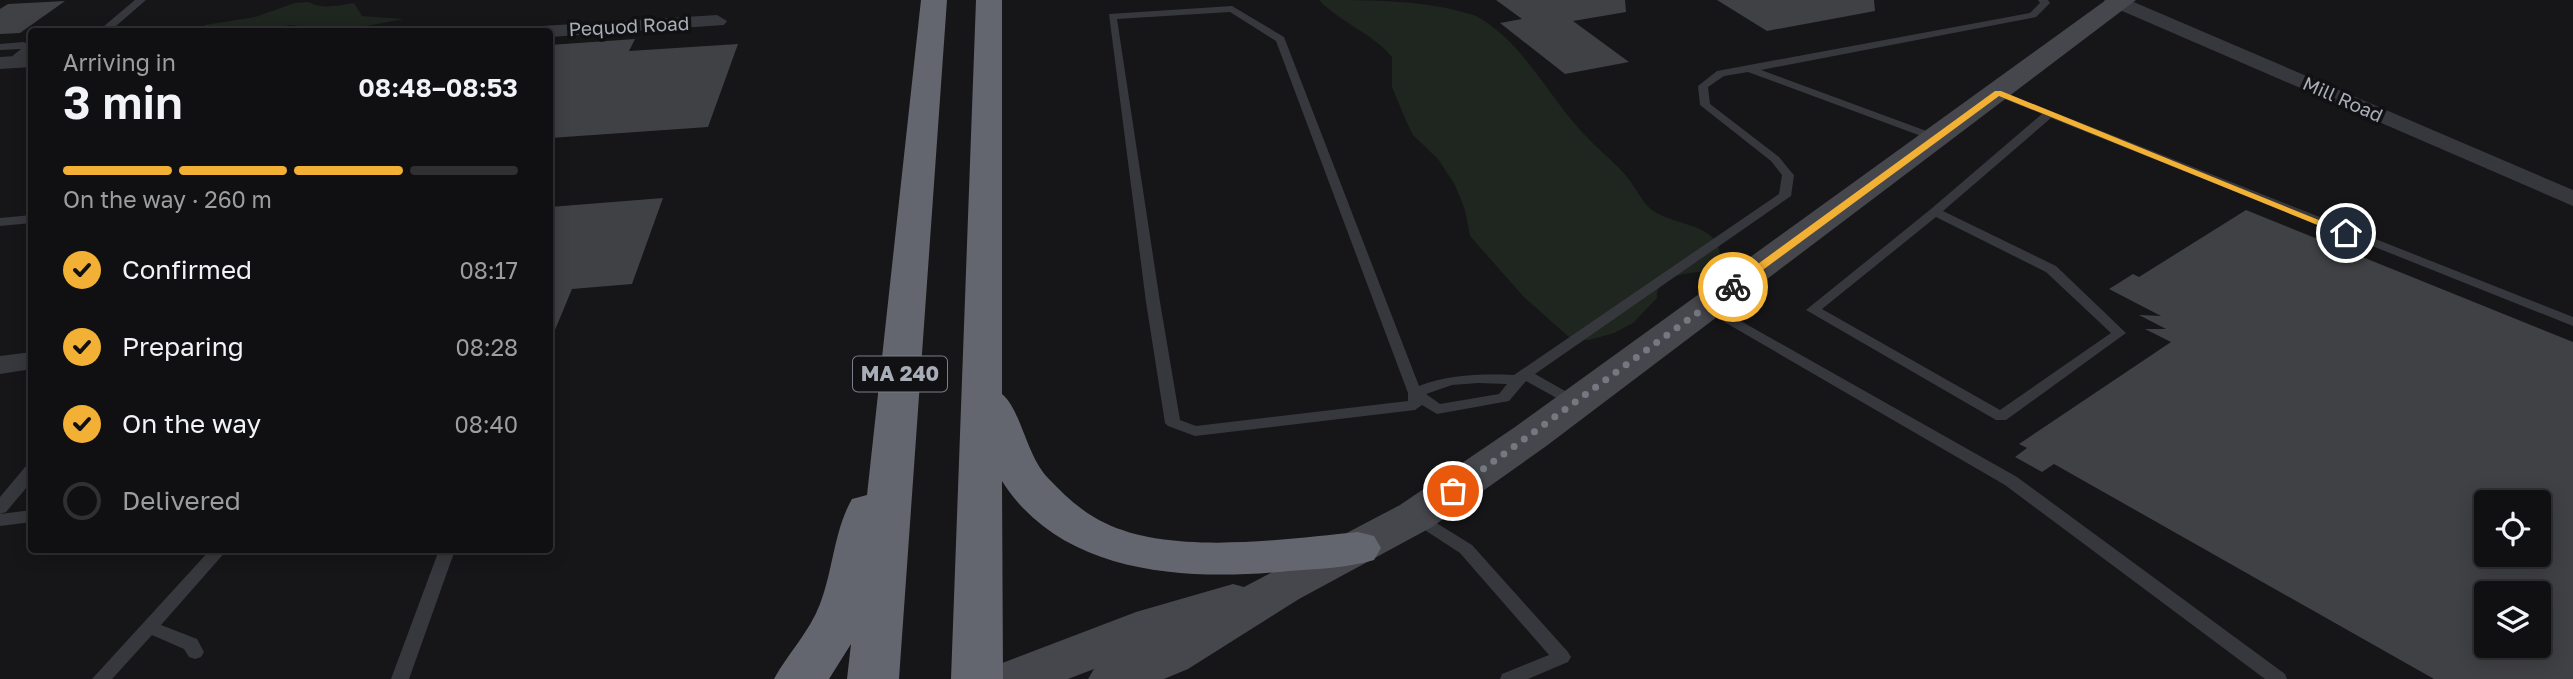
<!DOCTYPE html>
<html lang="en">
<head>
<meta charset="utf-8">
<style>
	:root { --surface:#101012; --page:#1e1e20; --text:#f1f3f6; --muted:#9c9d9f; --line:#303032; --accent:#f2b134 }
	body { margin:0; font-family:"Golos Text",sans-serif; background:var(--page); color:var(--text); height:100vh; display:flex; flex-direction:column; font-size:26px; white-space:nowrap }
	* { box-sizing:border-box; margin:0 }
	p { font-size:23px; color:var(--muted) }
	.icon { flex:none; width:38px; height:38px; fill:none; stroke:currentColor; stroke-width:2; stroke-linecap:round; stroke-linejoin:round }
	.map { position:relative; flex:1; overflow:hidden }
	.side { position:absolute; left:28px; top:28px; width:525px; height:525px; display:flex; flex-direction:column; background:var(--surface); border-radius:7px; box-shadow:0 4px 18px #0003,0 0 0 2px var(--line) }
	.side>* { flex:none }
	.fabs { position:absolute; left:2474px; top:490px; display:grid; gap:14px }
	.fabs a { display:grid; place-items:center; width:77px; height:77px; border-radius:7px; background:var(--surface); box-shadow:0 4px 18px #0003,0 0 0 2px var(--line); font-size:35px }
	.pin { position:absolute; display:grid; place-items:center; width:60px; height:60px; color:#fff; margin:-30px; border:4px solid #fff; border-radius:50%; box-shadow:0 2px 7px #0007 }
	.courier { position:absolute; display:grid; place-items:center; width:70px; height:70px; margin:-35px; border:5px solid #f2b134; border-radius:50%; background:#fff; color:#222; box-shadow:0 2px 9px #0007 }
	.summary em { font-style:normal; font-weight:600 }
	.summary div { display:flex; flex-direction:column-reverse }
	.summary { display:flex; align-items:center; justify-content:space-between; height:119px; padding:0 35px }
	h1 { font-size:46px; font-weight:600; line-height:52px }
	.bar { display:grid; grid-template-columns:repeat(4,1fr); gap:10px 7px; align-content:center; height:84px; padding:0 35px }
	.bar i { height:9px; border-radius:5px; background:var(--line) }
	.bar .current { background:var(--accent) }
	.bar p { grid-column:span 4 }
	ol { padding:0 35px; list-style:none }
	li { display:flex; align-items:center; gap:21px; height:77px }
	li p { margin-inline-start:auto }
	li .icon { padding:7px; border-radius:50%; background:var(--accent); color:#111; stroke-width:4 }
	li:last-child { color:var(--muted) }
	li i { width:38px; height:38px; border:4px solid var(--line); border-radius:50% }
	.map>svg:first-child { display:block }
</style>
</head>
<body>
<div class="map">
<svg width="2573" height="679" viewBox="0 0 2573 679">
	<rect width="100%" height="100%" fill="#161618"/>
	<g fill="#1e261f">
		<path d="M 1319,0 C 1370,0 1430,0 1476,16 C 1520,40 1544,88 1575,124 C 1589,141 1605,154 1620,169 C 1630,179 1637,192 1645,203 C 1666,231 1730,216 1719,269 C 1700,274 1656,270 1657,298 L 1633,323 L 1614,333 L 1589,340 L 1571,339 L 1523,296 L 1470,236 L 1465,210 L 1455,185 L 1438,159 L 1413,135 L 1407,123 L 1392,87 L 1392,57 C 1372,33 1341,23 1319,0 Z"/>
		<path d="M 309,2 C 322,10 340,5 354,3 L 362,16 L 404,19 L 339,31 L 290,25 L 264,31 L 198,31 L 205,25 L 255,17 L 295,3 Z"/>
	</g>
	<g fill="#404145" fill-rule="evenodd">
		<path d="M 1496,0 L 1625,0 L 1626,12 L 1573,21 L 1629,62 L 1565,74 L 1500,23 L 1522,19 Z"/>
		<path d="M 1717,0 L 1874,0 L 1875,11 L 1767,31 Z"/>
		<path d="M 65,1 L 20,33 L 0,34 L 0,9 L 8,4 Z"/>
		<path d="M 635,39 L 629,51 L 738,44 L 708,127 L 550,138 L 550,45 Z"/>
		<path d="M 663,198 L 632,284 L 572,289 L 550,342 L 550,207 Z"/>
		<path d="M 2246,210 L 2573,342 L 2573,679 L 2434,679 L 2054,464 L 2042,472 L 2015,457 L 2027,448 L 2019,444 L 2171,342 L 2145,329 L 2166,329 L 2139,315 L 2161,316 L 2109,289 L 2133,274 L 2139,277 ZM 2487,502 L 2539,502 L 2539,555 L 2487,555 ZM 2487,593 L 2539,593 L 2539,646 L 2487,646 Z"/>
	</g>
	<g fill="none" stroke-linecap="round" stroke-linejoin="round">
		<g fill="#37383d" fill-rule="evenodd">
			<path d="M 135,0 L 146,0 L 109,32 L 97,32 Z"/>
			<path d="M 2038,0 L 2048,0 L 2050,3 L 2036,17 L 1761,70 L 1940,136 L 1940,140 L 1932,140 L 1748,72 L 1724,76 L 1708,87 L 1710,104 L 1779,157 L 1792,173 L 1794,175 L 1791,196 L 1535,374 L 1581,400 L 1583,403 L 1581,406 L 1571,406 L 1526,381 L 1509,401 L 1437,414 L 1422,405 L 1415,410 L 1195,436 L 1168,426 L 1165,423 L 1146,302 L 1109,14 L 1232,6 L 1284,37 L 1419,386 C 1450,374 1482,374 1514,375 L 1779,194 L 1782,175 L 1771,161 L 1700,105 L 1698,86 L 1717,71 L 2030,13 L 2040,3 ZM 1230,12 L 1276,41 L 1408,393 L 1408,401 L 1196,426 L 1180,420 L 1160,302 L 1117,19 ZM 1478,383 L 1507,384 L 1499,394 L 1440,404 L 1426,394 L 1452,385 Z"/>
			<path d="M 24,42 L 29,45 L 30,52 L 14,65 L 6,65 L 6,61 L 21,49 L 0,50 L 0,44 Z"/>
			<path d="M 1998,90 L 2573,317 L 2573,326 L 2051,118 L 1943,211 L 2056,266 L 2126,333 L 2006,420 L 1996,420 L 1806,310 L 1931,209 L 2042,114 L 1994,95 L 1994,91 ZM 1936,217 L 2046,272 L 2111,333 L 2000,410 L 1822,309 Z"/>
			<path d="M 32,215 L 32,223 L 0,226 L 0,218 Z"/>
			<path d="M 1707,302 L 2017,477 L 2285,674 L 2287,679 L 2265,679 L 2005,485 L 1702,309 L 1700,306 L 1702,303 Z"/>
			<path d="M 32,465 L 32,481 L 6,512 L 0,514 L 0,497 L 26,466 Z"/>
			<path d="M 32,510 L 32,522 L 0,526 L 0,514 Z"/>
			<path d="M 1417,511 L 1472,545 L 1568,652 L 1571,657 L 1568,662 L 1528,679 L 1500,679 L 1502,674 L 1549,655 L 1460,553 L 1411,521 L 1409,517 L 1411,513 Z"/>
			<path d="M 210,550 L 227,550 L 161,625 L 197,639 L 204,652 L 201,657 L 195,659 L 189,657 L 184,649 L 152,635 L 112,679 L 92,679 Z"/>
			<path d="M 439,550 L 455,550 L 409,679 L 391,679 Z"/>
		</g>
		<g fill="#37383d" fill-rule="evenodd">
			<path d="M 2104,0 L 2129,0 L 2573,190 L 2573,206 L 2106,4 Z"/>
			<path d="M 717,15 L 727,21 L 724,25 L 550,37 L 550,32 L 532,32 L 542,26 Z"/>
			<path d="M 32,55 L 32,67 L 0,69 L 0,57 Z"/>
			<path d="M 32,352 L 32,369 L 0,374 L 0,356 Z"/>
		</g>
		<path fill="#45474d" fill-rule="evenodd" d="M 2106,0 L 2136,0 L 1545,447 L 1432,527 L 1299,599 L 1188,669 L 1164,679 L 1088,679 L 1094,669 L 1068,679 L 989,679 L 997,665 L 1136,612 L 1233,584 L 1244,587 L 1400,505 L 1515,427 Z"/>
		<g fill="#63666e" fill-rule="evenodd">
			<path d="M 921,0 L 947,0 L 899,679 L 847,679 L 851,644 L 829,679 L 774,679 C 788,653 809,633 820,604 C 833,571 834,530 852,499 L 867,495 Z"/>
			<path d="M 976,0 L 1002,0 L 1002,394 C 1021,410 1026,454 1047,477 C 1065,496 1082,512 1105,523 C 1172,556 1286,539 1358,532 L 1374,536 L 1381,548 L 1374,560 C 1347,568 1318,569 1289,571 C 1189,581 1062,576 1002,481 L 1003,679 L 951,679 Z"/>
		</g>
	</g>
	<path fill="#f2b134" d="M 1995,91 L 2001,91 L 2351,233 L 2342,235 L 1999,96 L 1737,289 L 1729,289 L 1729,285 Z"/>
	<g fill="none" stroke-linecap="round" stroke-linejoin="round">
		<path stroke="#757880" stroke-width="7" stroke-dasharray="0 12.6" d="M 1453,491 L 1733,287"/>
	</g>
	<g text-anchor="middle" stroke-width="7" stroke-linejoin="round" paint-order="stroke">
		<g font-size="19" fill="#a8adb8" stroke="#111113">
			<text transform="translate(629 26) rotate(-3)" y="7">Pequod Road</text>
			<text transform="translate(2343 99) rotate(24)" y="7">Mill Road</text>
		</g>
		<rect fill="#111113" stroke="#7b7e86" stroke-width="2" x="853" y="356.5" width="94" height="35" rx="5"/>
		<g font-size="21" font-weight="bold" fill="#a8adb8">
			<text x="900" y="381">MA 240</text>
		</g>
	</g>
</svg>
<div class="fabs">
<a><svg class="icon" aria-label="locate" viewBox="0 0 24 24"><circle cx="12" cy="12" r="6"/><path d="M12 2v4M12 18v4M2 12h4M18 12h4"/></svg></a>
<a><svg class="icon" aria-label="layers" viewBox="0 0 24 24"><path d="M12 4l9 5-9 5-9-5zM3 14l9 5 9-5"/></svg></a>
</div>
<div class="pin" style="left:1453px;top:491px;background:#ea580c"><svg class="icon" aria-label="bag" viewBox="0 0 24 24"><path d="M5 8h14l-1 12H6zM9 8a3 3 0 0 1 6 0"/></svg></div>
<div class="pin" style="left:2346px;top:233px;background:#1f2937"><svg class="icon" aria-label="home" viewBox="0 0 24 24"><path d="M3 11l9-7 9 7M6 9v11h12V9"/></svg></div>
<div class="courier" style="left:1733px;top:287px"><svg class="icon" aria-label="bike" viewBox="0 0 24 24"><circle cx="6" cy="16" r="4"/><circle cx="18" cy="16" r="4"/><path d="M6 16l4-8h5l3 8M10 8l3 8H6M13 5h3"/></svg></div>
<section class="side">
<div class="summary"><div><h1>3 min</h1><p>Arriving in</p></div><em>08:48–08:53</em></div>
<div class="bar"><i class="current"></i><i class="current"></i><i class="current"></i><i></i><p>On the way · 260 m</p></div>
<ol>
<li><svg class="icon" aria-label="check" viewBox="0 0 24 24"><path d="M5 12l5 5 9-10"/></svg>Confirmed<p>08:17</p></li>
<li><svg class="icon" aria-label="check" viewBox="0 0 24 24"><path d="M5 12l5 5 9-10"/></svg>Preparing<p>08:28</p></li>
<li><svg class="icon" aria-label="check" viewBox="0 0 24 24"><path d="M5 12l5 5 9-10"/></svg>On the way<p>08:40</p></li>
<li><i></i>Delivered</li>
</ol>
</section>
</div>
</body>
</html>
